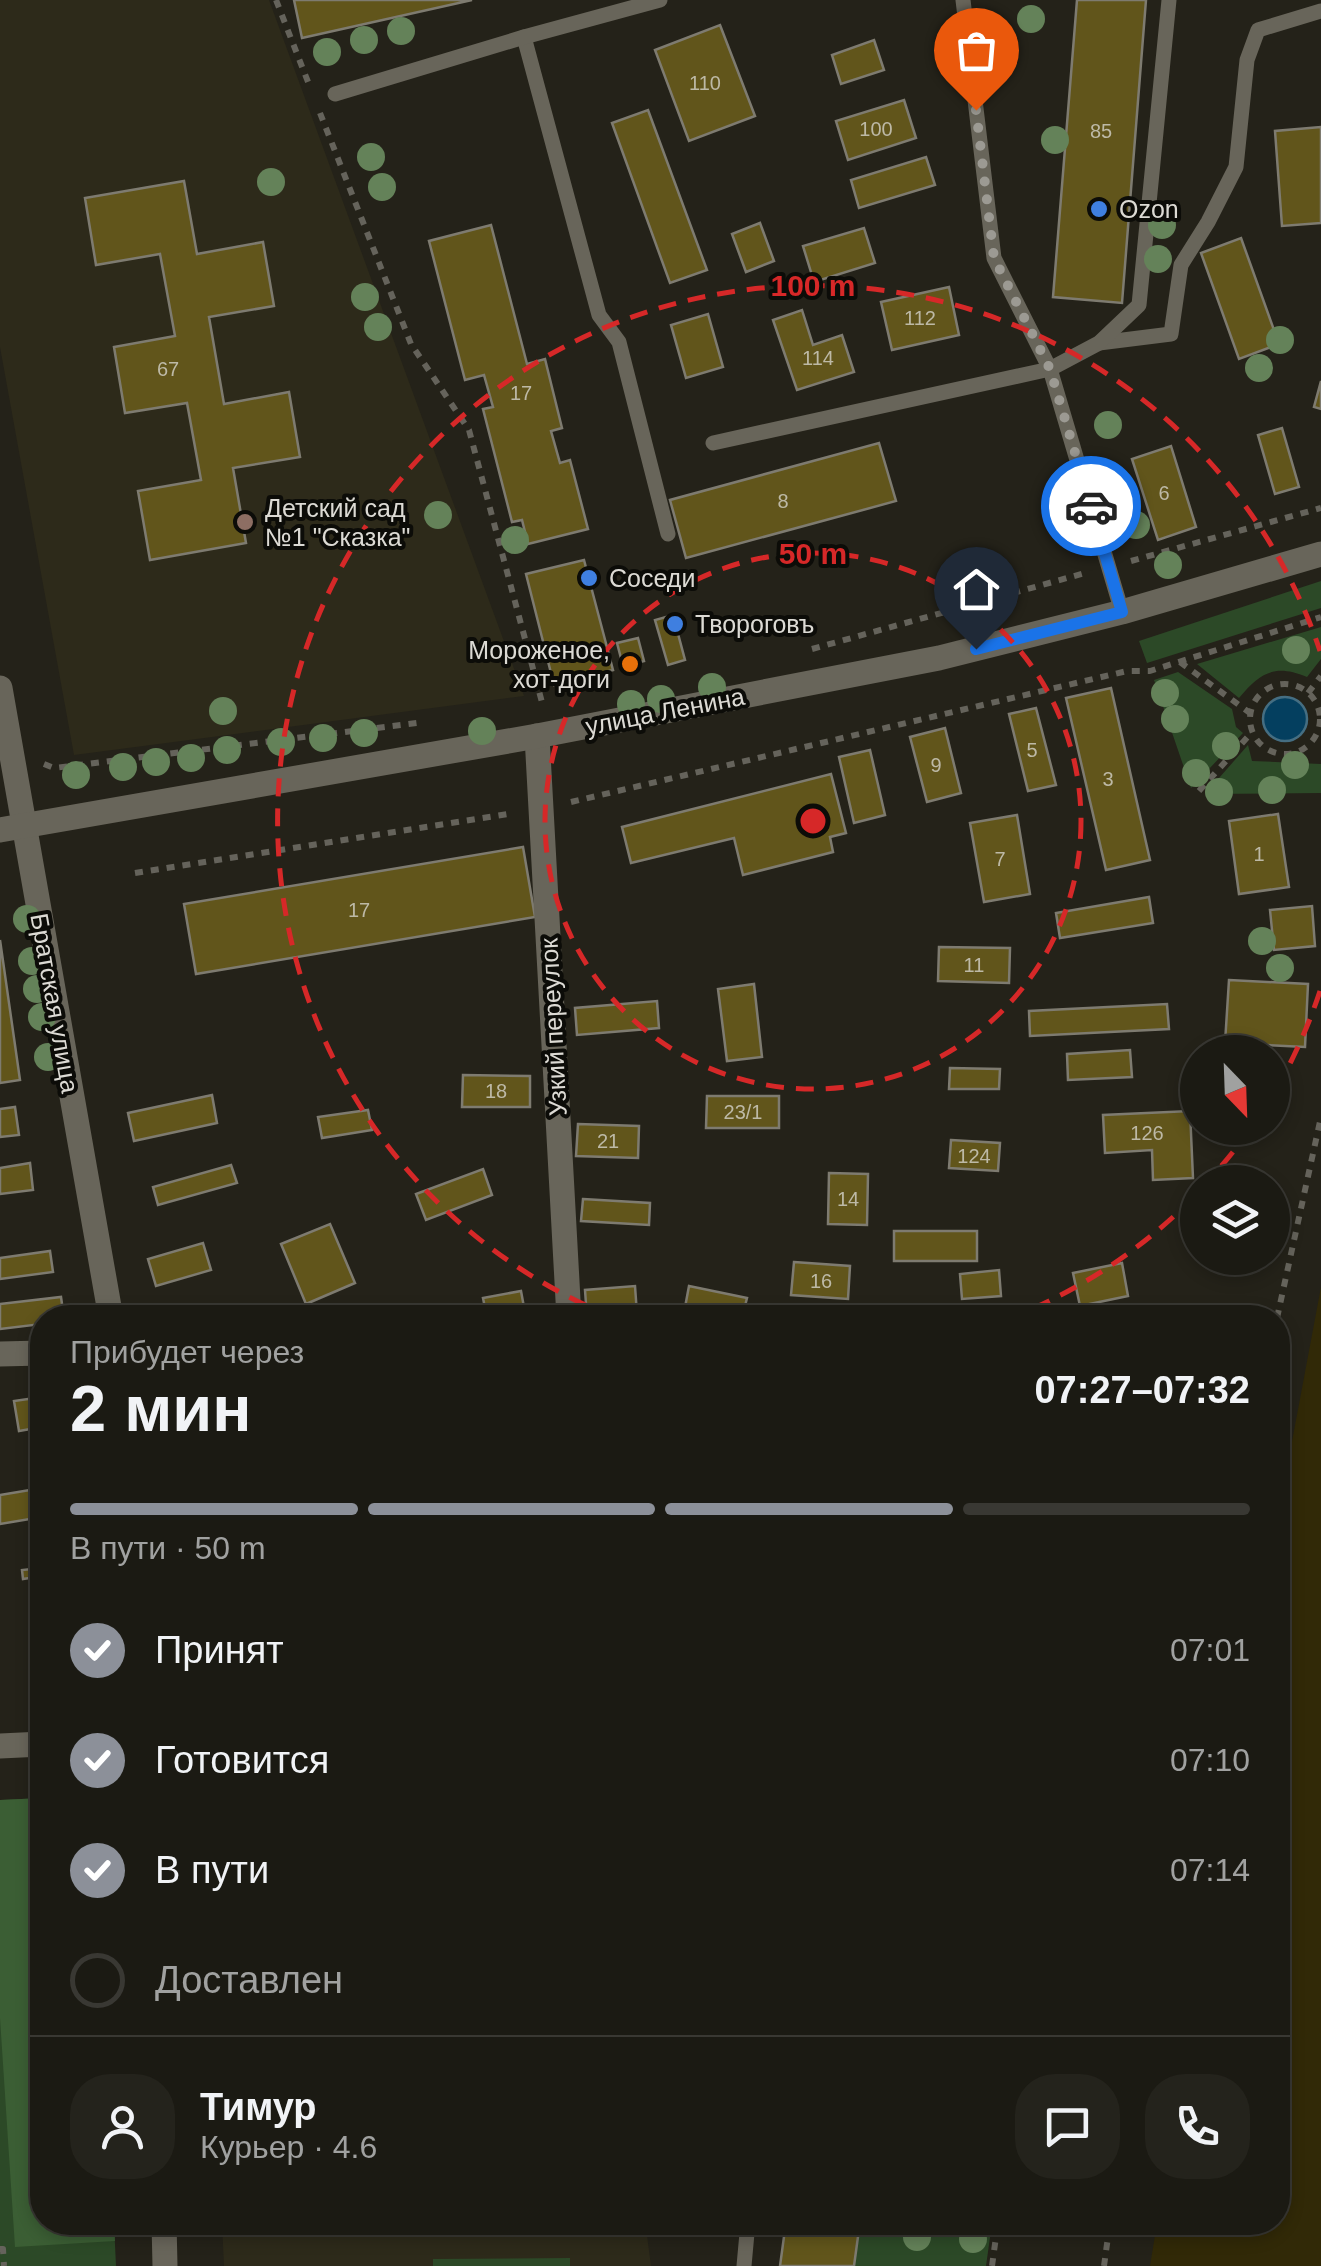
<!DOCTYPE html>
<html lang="ru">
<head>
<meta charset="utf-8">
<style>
	:root { --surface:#1b1a13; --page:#24231c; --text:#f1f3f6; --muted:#a0a1a0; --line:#393833; --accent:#8c9099 }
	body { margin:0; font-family:Helvetica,sans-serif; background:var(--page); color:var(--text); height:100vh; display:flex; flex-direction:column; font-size:38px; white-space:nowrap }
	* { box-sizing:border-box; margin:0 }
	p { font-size:32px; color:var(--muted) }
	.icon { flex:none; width:55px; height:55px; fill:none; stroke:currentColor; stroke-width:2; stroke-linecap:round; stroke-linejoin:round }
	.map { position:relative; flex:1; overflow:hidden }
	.drawer { position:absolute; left:30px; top:1305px; width:1260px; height:930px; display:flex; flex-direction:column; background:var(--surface); border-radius:40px; box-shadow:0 5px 15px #0003,0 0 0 2px var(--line) }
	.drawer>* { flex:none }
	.needle { width:65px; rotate:157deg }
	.buttons { position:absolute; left:1180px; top:1035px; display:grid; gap:20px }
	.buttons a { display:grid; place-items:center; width:110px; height:110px; border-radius:50%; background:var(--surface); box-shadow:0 5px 15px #0003,0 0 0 2px var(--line); font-size:50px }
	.pin { position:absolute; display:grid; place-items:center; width:85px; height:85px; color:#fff; margin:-102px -42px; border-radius:50% 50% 50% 0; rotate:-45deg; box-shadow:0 0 10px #0007 }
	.pin .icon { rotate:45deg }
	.courier { position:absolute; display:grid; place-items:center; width:100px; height:100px; margin:-50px; border:8px solid #1a73e8; border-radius:50%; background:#fff; color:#222; box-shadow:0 2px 12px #0007 }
	.summary em { font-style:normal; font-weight:800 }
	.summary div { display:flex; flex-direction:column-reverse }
	.summary { display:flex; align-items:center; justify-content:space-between; height:170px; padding:0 40px }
	h1 { font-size:65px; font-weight:800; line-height:75px }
	.bar { display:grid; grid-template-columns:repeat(4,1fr); gap:15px 10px; align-content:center; height:120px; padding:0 40px }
	.bar i { height:12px; border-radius:8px; background:var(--line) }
	.bar .active { background:var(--accent) }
	.bar p { grid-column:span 4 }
	.line { display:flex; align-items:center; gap:25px; padding:0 40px; border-top:2px solid var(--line) }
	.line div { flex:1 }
	.round { display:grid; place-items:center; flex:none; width:105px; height:105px; border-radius:40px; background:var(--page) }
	ol { padding:0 40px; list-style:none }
	li { display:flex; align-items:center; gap:30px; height:110px }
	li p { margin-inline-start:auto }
	li .icon { padding:10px; border-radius:50%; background:var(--accent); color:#fff; stroke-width:4 }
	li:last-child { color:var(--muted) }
	li i { width:55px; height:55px; border:5px solid var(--line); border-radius:50% }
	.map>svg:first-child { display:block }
</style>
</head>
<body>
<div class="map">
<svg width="1321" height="2266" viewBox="0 0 1321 2266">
	<rect width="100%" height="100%" fill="#242219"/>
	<g fill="#2d2a1a">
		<path d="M 0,0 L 269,0 L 524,696 L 74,755 L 0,347 Z"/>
		<path d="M 536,2222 L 536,2226 L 646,2228 L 651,2266 L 224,2266 L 222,2223 Z"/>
	</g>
	<g fill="#2c4927">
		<path d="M 1321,581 L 1321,608 L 1147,663 L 1139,641 Z"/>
		<path d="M 1321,627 L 1321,659 L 1307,677 C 1275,664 1261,672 1239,698 L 1197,664 Z"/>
		<path d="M 1178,672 L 1232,709 L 1236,727 L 1243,733 L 1191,788 L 1154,680 Z"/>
		<path d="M 1248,745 L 1252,761 L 1321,764 L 1321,793 L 1205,794 Z"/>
		<path d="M 42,1798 L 42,2222 L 114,2223 L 116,2266 L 0,2266 L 0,1800 Z"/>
		<path d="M 860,2223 L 992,2223 L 986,2266 L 854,2266 Z"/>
		<path d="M 570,2258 L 570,2266 L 433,2266 L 433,2259 Z"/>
	</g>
	<path fill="#3b5e34" d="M 42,1798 L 42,2222 L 114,2223 L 115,2241 L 15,2247 L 0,2018 L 0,1800 Z"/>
	<path fill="#312907" d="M 1321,1287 L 1321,2266 L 1150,2266 L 1157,2223 L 1278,2222 L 1278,1516 Z"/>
	<circle fill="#043f5f" stroke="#456e82" stroke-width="2.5" cx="1285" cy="719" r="22"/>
	<g fill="#61551b" stroke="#7e7b70" stroke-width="2.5">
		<path d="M 294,0 L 472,0 L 302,38 Z"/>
		<path d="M 1077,0 L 1146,0 L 1122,303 L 1053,297 Z"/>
		<path d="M 720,25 L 755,116 L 689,141 L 655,50 Z"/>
		<path d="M 874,40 L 884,70 L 841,84 L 832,55 Z"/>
		<path d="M 904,100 L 916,138 L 848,160 L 836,121 Z"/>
		<path d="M 648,110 L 707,270 L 670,283 L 612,123 Z"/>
		<path d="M 1321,127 L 1321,223 L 1282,226 L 1275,131 Z"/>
		<path d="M 926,157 L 935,185 L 859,208 L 851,180 Z"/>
		<path d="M 184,181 L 197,254 L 263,242 L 274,306 L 209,317 L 224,404 L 289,392 L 300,457 L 233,468 L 246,543 L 150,560 L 138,491 L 201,480 L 187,403 L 125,413 L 114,347 L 175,336 L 160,254 L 96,265 L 85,198 Z"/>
		<path d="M 760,223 L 774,261 L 746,272 L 732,234 Z"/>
		<path d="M 491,225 L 527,364 L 545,359 L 562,428 L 551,431 L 560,463 L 570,460 L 588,529 L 528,544 L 522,520 L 512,522 L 483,409 L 493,407 L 484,375 L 465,380 L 429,241 Z"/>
		<path d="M 864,228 L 875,263 L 814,282 L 803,246 Z"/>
		<path d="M 1241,238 L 1279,344 L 1239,359 L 1201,253 Z"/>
		<path d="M 949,287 L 959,335 L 892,350 L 881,302 Z"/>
		<path d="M 802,310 L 813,345 L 842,335 L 854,372 L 797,390 L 773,320 Z"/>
		<path d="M 708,314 L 723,367 L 686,378 L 671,325 Z"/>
		<path d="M 1321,381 L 1321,409 L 1314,407 Z"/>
		<path d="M 1282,428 L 1299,487 L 1275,494 L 1258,435 Z"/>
		<path d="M 879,443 L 896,501 L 686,558 L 670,500 Z"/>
		<path d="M 1171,446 L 1196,527 L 1158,540 L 1132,459 Z"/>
		<path d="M 584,560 L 613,670 L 554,685 L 526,574 Z"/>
		<path d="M 673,615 L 685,660 L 668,665 L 655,620 Z"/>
		<path d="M 638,638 L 644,661 L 623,666 L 617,643 Z"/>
		<path d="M 1111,688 L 1150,860 L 1106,870 L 1066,698 Z"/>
		<path d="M 1036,708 L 1056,785 L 1028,791 L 1009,714 Z"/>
		<path d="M 945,728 L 961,793 L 927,802 L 910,737 Z"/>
		<path d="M 870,750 L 885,815 L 854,823 L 839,757 Z"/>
		<path d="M 831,774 L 846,833 L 830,837 L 833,852 L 743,875 L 734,838 L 631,863 L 622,827 Z"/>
		<path d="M 1278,814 L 1289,887 L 1239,894 L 1229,821 Z"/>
		<path d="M 1017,815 L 1030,894 L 984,902 L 970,823 Z"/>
		<path d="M 523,847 L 535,917 L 196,974 L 184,904 Z"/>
		<path d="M 1149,897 L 1153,923 L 1060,938 L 1056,913 Z"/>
		<path d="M 1312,906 L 1315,946 L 1274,950 L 1270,910 Z"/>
		<path d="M 0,940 L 20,1080 L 0,1083 Z"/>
		<path d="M 939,947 L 1010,948 L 1009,983 L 938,981 Z"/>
		<path d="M 1229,980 L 1308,984 L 1305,1047 L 1225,1043 Z"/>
		<path d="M 754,984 L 762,1057 L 727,1061 L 718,989 Z"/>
		<path d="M 657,1001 L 659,1028 L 577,1035 L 575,1008 Z"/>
		<path d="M 1167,1004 L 1169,1029 L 1030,1036 L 1029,1011 Z"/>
		<path d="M 1130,1050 L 1132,1077 L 1068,1080 L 1067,1054 Z"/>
		<path d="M 950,1068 L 1000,1069 L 999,1089 L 949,1089 Z"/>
		<path d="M 463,1075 L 530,1076 L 530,1107 L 462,1107 Z"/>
		<path d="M 212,1095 L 217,1123 L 134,1141 L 128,1113 Z"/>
		<path d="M 707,1096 L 779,1096 L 779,1128 L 706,1128 Z"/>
		<path d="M 15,1107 L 19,1135 L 0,1137 L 0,1109 Z"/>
		<path d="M 368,1110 L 372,1130 L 322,1138 L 318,1117 Z"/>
		<path d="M 1190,1111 L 1193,1178 L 1153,1180 L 1152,1150 L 1105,1153 L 1103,1115 Z"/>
		<path d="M 578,1124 L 639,1126 L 638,1158 L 576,1156 Z"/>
		<path d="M 951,1140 L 1000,1143 L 998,1171 L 949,1168 Z"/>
		<path d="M 30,1163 L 33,1190 L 0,1194 L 0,1168 Z"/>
		<path d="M 231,1165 L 237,1183 L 158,1205 L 153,1187 Z"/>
		<path d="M 483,1169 L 492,1195 L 426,1220 L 416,1194 Z"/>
		<path d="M 829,1173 L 868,1174 L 867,1225 L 828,1224 Z"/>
		<path d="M 583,1199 L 650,1203 L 649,1225 L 581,1221 Z"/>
		<path d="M 330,1224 L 355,1283 L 306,1304 L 281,1244 Z"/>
		<rect x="894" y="1231" width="83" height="30"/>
		<path d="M 203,1243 L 211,1270 L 156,1286 L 148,1259 Z"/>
		<path d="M 50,1251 L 53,1272 L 0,1279 L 0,1258 Z"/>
		<path d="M 794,1262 L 850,1266 L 848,1299 L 791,1295 Z"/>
		<path d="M 1122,1263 L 1128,1296 L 1080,1306 L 1073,1273 Z"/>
		<path d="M 999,1270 L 1001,1296 L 962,1299 L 960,1274 Z"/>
		<path d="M 635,1286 L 637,1314 L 587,1318 L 585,1290 Z"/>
		<path d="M 689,1286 L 747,1298 L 742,1318 L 683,1318 Z"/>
		<path d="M 521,1291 L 526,1318 L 487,1318 L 483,1298 Z"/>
		<path d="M 61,1297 L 64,1318 L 42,1318 L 42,1324 L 0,1329 L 0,1304 Z"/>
		<path d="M 452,1305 L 457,1318 L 417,1318 Z"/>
		<path d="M 235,1310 L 237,1318 L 207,1318 Z"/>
		<path d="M 1168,1311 L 1217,1314 L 1217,1318 L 1167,1318 Z"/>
		<path d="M 42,1397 L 42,1427 L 19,1431 L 14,1401 Z"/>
		<path d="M 42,1488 L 42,1517 L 0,1524 L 0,1495 Z"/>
		<path d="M 42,1568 L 42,1576 L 23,1579 L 22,1570 Z"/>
		<path d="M 42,1636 L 42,1682 L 35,1683 L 32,1637 Z"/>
		<path d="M 786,2222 L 860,2222 L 854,2266 L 780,2266 Z"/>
	</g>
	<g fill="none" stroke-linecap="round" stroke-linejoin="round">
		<g stroke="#65635b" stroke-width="6" stroke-dasharray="8 8" stroke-linecap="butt">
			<path d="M 276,0 L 310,87"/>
			<path d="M 320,113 L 411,344 L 469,430 L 543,706"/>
			<path d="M 1131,561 L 1321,508"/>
			<path d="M 812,649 L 1085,573"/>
			<path d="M 1180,662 L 1250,713"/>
			<circle cx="1285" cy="719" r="35"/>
			<path d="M 1308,693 L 1321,676"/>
			<path d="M 44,764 L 54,768 L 417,723"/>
			<path d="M 1199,791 L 1252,732"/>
			<path d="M 571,802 L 1127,671 L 1150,671 L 1321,617"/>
			<path d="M 135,873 L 514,813"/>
			<path d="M 1277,1318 L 1321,1117"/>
			<path d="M 0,2249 L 3,2249 L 4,2266"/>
			<path d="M 992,2266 L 998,2222"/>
			<path d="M 1104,2266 L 1110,2222"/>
		</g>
		<g stroke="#68655a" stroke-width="15">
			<path d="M 963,0 L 994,258 L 1050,369 L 1122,612"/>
			<path d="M 524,37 L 599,315 L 619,342 L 668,534"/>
			<path d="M 335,94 L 524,37 L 660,0"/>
			<path d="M 1099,343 L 1171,334 L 1181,265 L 1208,222 L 1236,167 L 1247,60 L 1258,30 L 1321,11"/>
			<path d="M 713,443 L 1050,369 L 1099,343 L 1139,305 L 1169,0"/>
			<path d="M 744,2266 L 748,2222"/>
		</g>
		<g stroke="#68655a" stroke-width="25">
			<path d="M 0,688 L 111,1318"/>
			<path d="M 537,736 L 569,1318"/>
			<path d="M 0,830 L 537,736 L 939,658 L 1122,612 L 1321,554"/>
			<path d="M 0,1354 L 42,1353"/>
			<path d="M 0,1746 L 42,1744"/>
			<path d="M 164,2222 L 165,2266"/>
		</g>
	</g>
	<g fill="#648259">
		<circle cx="1031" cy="19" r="14"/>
		<circle cx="401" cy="31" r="14"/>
		<circle cx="364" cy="40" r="14"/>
		<circle cx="327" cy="52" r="14"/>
		<circle cx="1055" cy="140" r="14"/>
		<circle cx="371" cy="157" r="14"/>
		<circle cx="271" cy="182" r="14"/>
		<circle cx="382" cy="187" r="14"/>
		<circle cx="1162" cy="225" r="14"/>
		<circle cx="1158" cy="259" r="14"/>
		<circle cx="365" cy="297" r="14"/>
		<circle cx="378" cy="327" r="14"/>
		<circle cx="1280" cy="340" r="14"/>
		<circle cx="1259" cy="368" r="14"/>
		<circle cx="1108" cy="425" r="14"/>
		<circle cx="438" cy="515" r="14"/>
		<circle cx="1136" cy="525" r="14"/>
		<circle cx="515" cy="540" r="14"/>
		<circle cx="1168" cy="565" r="14"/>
		<circle cx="1296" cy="650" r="14"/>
		<circle cx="712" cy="687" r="14"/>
		<circle cx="1165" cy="693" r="14"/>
		<circle cx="661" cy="699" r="14"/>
		<circle cx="631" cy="704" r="14"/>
		<circle cx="223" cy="711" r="14"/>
		<circle cx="1175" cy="719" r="14"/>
		<circle cx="482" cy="731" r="14"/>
		<circle cx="364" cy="733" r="14"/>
		<circle cx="323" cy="738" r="14"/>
		<circle cx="281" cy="742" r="14"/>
		<circle cx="1226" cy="746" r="14"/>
		<circle cx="227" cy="750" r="14"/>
		<circle cx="191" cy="758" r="14"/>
		<circle cx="156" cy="762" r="14"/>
		<circle cx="1295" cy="765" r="14"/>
		<circle cx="123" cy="767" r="14"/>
		<circle cx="1196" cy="773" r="14"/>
		<circle cx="76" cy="775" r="14"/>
		<circle cx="1272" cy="790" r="14"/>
		<circle cx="1219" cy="792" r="14"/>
		<circle cx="27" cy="919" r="14"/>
		<circle cx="1262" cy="941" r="14"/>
		<circle cx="32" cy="961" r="14"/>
		<circle cx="1280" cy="968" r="14"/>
		<circle cx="37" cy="989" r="14"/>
		<circle cx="42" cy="1017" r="14"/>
		<circle cx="48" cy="1057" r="14"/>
		<circle cx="917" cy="2237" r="14"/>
		<circle cx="973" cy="2239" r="14"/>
	</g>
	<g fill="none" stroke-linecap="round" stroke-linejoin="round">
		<path stroke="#9c9a93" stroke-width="10" stroke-dasharray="0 18" d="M 976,110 L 994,258 L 1050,369 L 1091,506"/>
		<path stroke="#1a73e8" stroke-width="12" d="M 976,649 L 1122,612 L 1091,506"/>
	</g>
	<g fill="none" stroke="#d62828" stroke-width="5" stroke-dasharray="18 12">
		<circle cx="813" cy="821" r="268"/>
		<path d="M1320 991A535 535 0 0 1 1274 1093M1251 1128A535 535 0 0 1 1207 1182M1195 1196A535 535 0 0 1 1013 1317M613 1317A535 535 0 1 1 1320 651"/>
	</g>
	<g fill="#3f7fe0" stroke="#0c0c08" stroke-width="4">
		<circle cx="1099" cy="209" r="10"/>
		<circle cx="589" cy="578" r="10"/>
		<circle cx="675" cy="624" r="10"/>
	</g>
	<circle fill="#8d6e63" stroke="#0c0c08" stroke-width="4" cx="245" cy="522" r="10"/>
	<circle fill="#e8710a" stroke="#0c0c08" stroke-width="4" cx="630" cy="664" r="10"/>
	<g text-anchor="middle" stroke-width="8" stroke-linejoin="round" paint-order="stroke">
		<g font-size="20" fill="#bdb9a6">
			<text x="705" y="90">110</text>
			<text x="876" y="136">100</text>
			<text x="1101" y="138">85</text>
			<text x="920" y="325">112</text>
			<text x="818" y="365">114</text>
			<text x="168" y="376">67</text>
			<text x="521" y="400">17</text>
			<text x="1164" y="500">6</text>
			<text x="783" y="508">8</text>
			<text x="1032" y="757">5</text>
			<text x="936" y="772">9</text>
			<text x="1108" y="786">3</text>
			<text x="1259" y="861">1</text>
			<text x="1000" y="866">7</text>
			<text x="359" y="917">17</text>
			<text x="974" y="972">11</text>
			<text x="496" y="1098">18</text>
			<text x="743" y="1119">23/1</text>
			<text x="1147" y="1140">126</text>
			<text x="608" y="1148">21</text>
			<text x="974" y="1163">124</text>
			<text x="848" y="1206">14</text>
			<text x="821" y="1288">16</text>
		</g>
		<g font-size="25" fill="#dcdad4" stroke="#0c0c08" text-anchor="start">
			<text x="1119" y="218">Ozon</text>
			<text x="265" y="517">Детский сад<tspan x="265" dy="29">№1 "Сказка"</tspan></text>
			<text x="609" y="587">Соседи</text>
			<text x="695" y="633">Твороговъ</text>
			<text x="610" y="659" text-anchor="end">Мороженое,<tspan x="610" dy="29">хот-доги</tspan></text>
		</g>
		<g font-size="25" fill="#dcdad4" stroke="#0c0c08">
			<text transform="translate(665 711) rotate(-11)" y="9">улица Ленина</text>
			<text transform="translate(55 1003) rotate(80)" y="9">Братская улица</text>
			<text transform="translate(553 1027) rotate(-93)" y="9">Узкий переулок</text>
		</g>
	</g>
	<circle cx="813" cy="821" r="15" fill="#d62828" stroke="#0c0c08" stroke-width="5"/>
	<g font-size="30" text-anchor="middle" font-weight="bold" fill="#d62828" stroke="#0c0c08" stroke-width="8" stroke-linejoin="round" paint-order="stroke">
		<text x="813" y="296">100 m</text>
		<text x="813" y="564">50 m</text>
	</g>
</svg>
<div class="buttons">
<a><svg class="needle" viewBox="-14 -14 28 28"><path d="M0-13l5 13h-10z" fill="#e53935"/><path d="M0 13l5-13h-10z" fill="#a0a1a0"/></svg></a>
<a><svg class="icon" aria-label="layers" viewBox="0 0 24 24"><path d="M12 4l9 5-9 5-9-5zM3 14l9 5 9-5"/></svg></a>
</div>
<div class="pin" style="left:976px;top:110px;background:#ea580c"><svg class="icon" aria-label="bag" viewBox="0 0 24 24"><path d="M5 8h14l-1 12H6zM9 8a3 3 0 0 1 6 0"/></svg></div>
<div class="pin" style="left:976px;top:649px;background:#1f2937"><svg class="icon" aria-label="home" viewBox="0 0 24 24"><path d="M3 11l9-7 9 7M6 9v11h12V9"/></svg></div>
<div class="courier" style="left:1091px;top:506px"><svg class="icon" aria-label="car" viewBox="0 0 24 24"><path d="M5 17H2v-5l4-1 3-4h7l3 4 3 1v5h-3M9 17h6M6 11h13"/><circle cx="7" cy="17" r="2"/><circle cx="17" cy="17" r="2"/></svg></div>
<section class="drawer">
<div class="summary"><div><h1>2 мин</h1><p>Прибудет через</p></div><em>07:27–07:32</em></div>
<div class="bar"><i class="active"></i><i class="active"></i><i class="active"></i><i></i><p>В пути · 50 m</p></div>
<ol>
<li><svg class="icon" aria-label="check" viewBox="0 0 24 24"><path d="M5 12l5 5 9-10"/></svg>Принят<p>07:01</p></li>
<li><svg class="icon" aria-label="check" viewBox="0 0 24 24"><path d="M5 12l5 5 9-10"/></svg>Готовится<p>07:10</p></li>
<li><svg class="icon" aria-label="check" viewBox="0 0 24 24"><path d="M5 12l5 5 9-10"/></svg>В пути<p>07:14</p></li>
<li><i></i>Доставлен</li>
</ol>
<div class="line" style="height:180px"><a class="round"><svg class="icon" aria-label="person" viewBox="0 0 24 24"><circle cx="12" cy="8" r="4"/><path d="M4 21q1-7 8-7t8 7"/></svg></a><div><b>Тимур</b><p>Курьер · 4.6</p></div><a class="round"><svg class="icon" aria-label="chat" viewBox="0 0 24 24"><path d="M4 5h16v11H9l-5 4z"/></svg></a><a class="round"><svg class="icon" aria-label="phone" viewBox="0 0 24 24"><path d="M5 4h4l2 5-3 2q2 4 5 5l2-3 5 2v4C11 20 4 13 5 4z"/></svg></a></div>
</section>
</div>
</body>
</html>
